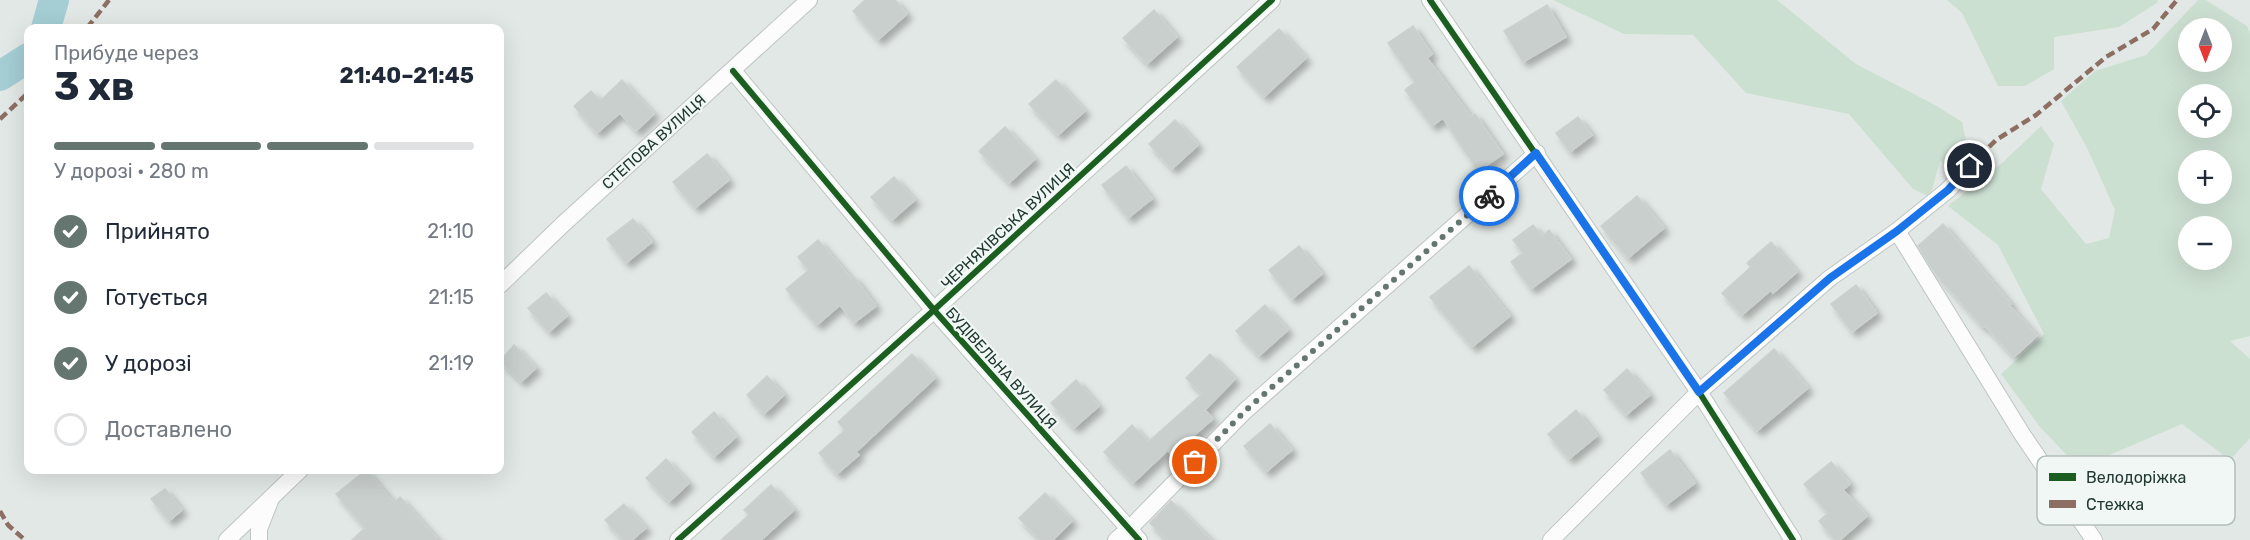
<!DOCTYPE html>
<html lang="uk">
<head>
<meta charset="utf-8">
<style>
	:root { --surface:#fff; --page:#f2f2f3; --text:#1f2937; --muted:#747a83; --line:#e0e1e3; --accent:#657671 }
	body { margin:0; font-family:Rubik,sans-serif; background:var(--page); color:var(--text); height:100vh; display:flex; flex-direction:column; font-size:22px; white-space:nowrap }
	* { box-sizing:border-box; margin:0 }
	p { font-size:20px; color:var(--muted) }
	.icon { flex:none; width:33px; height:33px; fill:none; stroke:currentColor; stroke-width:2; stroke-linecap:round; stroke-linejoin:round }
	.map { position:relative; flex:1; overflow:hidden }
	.side { position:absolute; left:24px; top:24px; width:480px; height:450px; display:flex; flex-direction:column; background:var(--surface); border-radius:12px; box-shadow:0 6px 24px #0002 }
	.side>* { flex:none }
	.needle { width:39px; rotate:180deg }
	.tools { position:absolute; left:2178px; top:18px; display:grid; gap:12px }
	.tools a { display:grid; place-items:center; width:54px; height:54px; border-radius:50%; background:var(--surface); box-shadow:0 6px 24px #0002; font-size:30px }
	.pin { position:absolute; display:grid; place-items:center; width:51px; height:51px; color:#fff; margin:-26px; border:3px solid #fff; border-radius:50%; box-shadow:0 2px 6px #0007 }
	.courier { position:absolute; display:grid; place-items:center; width:60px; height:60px; margin:-30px; border:4px solid #1a73e8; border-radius:50%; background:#fff; color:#222; box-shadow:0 2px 8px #0007 }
	.overview em { font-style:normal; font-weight:700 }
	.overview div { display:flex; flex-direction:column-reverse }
	.overview { display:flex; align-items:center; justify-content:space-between; height:102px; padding:0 30px }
	h1 { font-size:39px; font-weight:700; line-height:45px }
	.bar { display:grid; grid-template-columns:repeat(4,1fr); gap:9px 6px; align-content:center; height:72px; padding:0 30px }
	.bar i { height:8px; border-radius:4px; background:var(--line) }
	.bar .on { background:var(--accent) }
	.bar p { grid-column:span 4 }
	ol { padding:0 30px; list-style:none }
	li { display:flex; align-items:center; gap:18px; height:66px }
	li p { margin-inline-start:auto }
	li .icon { padding:6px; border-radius:50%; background:var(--accent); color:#fff; stroke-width:4 }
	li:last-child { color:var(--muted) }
	li i { width:33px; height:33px; border:3px solid var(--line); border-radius:50% }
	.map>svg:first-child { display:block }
</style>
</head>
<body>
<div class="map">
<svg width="2250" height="540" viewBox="0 0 2250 540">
	<defs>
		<filter id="shadow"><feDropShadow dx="5" dy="5" stdDeviation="3" flood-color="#0004"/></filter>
	</defs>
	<rect width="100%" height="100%" fill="#e2e8e5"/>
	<g fill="#cce0d2" fill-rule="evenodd">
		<path d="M 1553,0 L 1777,0 L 1856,64 L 1935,105 L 1962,122 L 1968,150 L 1952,170 L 1940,161 L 1930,197 L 1913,189 L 1849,114 L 1746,93 L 1693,35 L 1624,34 Z"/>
		<path d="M 1947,0 L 2158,0 L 2157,3 L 2119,27 L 2054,37 L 2054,69 L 2025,86 L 1998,86 L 1962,13 Z"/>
		<path d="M 2198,0 L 2206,0 L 2247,26 L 2250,33 L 2250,336 L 2230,341 L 2250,359 L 2250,438 L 2230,460 L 2182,424 L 2079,468 L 2040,427 L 2001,374 L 2044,334 L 1998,245 L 1948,206 L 2001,164 L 2041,126 L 2054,144 L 2041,189 L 2086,244 L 2109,238 L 2115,210 L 2087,148 L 2061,101 L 2095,71 L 2146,55 ZM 2188,28 L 2222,28 L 2222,62 L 2188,62 ZM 2188,94 L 2222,94 L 2222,128 L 2188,128 ZM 2222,160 L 2222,194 L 2188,194 L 2188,160 ZM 2188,226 L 2222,226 L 2222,260 L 2188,260 Z"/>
	</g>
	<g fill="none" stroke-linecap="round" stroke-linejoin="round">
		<g stroke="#a4cdd4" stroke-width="30">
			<path d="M 46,28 L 54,0"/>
			<path d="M 0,76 L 28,58"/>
		</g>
	</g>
	<g fill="#c9cfcd" stroke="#cbd1ce" stroke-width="1.5" filter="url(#shadow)">
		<path d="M 865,0 L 895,0 L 907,14 L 878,40 L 853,11 Z"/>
		<path d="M 1547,5 L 1566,37 L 1523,62 L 1504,31 Z"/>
		<path d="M 1154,10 L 1177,37 L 1147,64 L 1123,38 Z"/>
		<path d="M 1413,26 L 1432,54 L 1427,58 L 1471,117 L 1475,114 L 1503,154 L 1478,171 L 1443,118 L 1432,126 L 1405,90 L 1415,82 L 1388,43 Z"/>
		<path d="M 1279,29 L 1306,58 L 1264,97 L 1237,67 Z"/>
		<path d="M 622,80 L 654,114 L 636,131 L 620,113 L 597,133 L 574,106 L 591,91 L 600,101 Z"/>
		<path d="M 1056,80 L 1085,111 L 1058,135 L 1029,104 Z"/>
		<path d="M 1578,117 L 1592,135 L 1570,152 L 1556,133 Z"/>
		<path d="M 1175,120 L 1198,145 L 1172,169 L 1149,144 Z"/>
		<path d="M 1005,127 L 1035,159 L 1009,183 L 979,151 Z"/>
		<path d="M 707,154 L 729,180 L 695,208 L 673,182 Z"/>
		<path d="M 1126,166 L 1152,199 L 1128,218 L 1102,185 Z"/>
		<path d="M 894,177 L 915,200 L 892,220 L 871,197 Z"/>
		<path d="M 1637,196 L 1664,228 L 1628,258 L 1601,226 Z"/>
		<path d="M 633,219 L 652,242 L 626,263 L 607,239 Z"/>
		<path d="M 1943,224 L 2011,304 L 2009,305 L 2037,336 L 2014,357 L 1985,326 L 1983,327 L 1950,290 L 1935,273 L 1918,246 Z"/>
		<path d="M 1533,225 L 1542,236 L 1549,230 L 1571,259 L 1531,289 L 1511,262 L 1523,253 L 1513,240 Z"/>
		<path d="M 818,240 L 852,279 L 854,277 L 876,306 L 854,323 L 840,305 L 817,325 L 786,289 L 809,270 L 798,257 Z"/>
		<path d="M 1771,242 L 1797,272 L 1773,293 L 1771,290 L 1742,315 L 1722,293 L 1751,267 L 1747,263 Z"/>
		<path d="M 1299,246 L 1322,274 L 1292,299 L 1269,270 Z"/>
		<path d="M 1469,266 L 1510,316 L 1472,347 L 1430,297 Z"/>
		<path d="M 1856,285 L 1877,313 L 1852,332 L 1831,304 Z"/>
		<path d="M 546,293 L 567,316 L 549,332 L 528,308 Z"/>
		<path d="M 1265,305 L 1288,330 L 1259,356 L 1236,331 Z"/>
		<path d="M 514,345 L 536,368 L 521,382 L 500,361 Z"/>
		<path d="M 1774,349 L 1808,388 L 1757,431 L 1724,393 Z"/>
		<path d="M 912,354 L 935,378 L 856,452 L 859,455 L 837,474 L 819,453 L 845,430 L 838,422 Z"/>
		<path d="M 1210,354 L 1235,379 L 1205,410 L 1213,419 L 1171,455 L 1168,450 L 1133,483 L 1104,452 L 1132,425 L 1148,442 L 1202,394 L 1186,378 Z"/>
		<path d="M 1627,369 L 1650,395 L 1626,415 L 1604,390 Z"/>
		<path d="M 767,376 L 784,395 L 764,414 L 747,395 Z"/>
		<path d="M 1076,380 L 1099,406 L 1074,428 L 1051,403 Z"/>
		<path d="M 1576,410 L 1597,436 L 1569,459 L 1548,434 Z"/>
		<path d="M 714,412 L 736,437 L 714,457 L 692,432 Z"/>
		<path d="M 1270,424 L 1292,450 L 1266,472 L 1244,446 Z"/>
		<path d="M 1670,450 L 1695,483 L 1666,505 L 1641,473 Z"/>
		<path d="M 666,459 L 689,483 L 669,502 L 646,478 Z"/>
		<path d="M 1831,462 L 1850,484 L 1843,490 L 1867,516 L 1840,540 L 1835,540 L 1819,521 L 1828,513 L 1804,484 Z"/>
		<path d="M 366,470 L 394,503 L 400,497 L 438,540 L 352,540 L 365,528 L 336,494 Z"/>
		<path d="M 771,485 L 794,510 L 761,540 L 721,540 L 749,515 L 744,510 Z"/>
		<path d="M 165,489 L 182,510 L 169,521 L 151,499 Z"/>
		<path d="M 1045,493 L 1072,521 L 1053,540 L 1040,540 L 1019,518 Z"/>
		<path d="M 1171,501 L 1211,540 L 1167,540 L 1150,523 Z"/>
		<path d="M 624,504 L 646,528 L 632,540 L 623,540 L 605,520 Z"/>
	</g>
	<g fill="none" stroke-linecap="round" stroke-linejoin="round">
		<g stroke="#bfc4c2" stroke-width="18">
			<g id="minor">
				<path d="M 1430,0 L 1699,392 L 1793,540"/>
				<path d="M 733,71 L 934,310 L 1139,540"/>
				<path d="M 1897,231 L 2022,434 L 2094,540"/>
				<path d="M 500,285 L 561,226 L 809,0"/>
				<path d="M 227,540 L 300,470"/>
				<path d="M 259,540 L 259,529 L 270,501"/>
				<path d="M 678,540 L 934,310 L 1272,0"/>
				<path d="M 1116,540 L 1129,529 L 1245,411 L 1537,153"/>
				<path d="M 1551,540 L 1699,392 L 1830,278 L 1897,231 L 1948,190 L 1970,166"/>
			</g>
		</g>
		<use href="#minor" stroke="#fbfcfb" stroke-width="16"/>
		<g stroke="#8d6e63" stroke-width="4.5" stroke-dasharray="9 4.5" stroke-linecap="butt">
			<path d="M 87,28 L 109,0"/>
			<path d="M 0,119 L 28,93"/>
			<path d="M 1970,166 L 1996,140 L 2036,115 L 2106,57 L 2153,29 L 2177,0"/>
			<path d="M 0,511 L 8,525 L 25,540"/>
		</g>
		<g stroke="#f0f7f4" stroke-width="10">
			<g id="cycleway">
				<path d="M 1430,0 L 1699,392 L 1793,540"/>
				<path d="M 733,71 L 934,310 L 1139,540"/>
				<path d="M 678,540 L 934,310 L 1272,0"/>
			</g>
		</g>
		<use href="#cycleway" stroke="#1b5e20" stroke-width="6"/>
	</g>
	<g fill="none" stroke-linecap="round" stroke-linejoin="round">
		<path stroke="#657671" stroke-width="6" stroke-dasharray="0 10.8" d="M 1195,462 L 1245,411 L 1489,196"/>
		<path stroke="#1a73e8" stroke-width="8" d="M 1489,196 L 1536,153 L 1699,392 L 1830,278 L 1897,231 L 1948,190 L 1970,166"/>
	</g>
	<g text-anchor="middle" stroke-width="4.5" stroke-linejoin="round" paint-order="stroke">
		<g font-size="15" fill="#223933" stroke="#f0f7f4">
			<text transform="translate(654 142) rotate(-42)" y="5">СТЕПОВА ВУЛИЦЯ</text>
			<text transform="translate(1008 226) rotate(-43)" y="5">ЧЕРНЯХІВСЬКА ВУЛИЦЯ</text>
			<text transform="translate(1001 368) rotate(48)" y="5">БУДІВЕЛЬНА ВУЛИЦЯ</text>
		</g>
	</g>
	<rect x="2037" y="456" width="198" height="69" rx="9" fill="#f0f7f4" stroke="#b2beba" stroke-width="1.5"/>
	<rect x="2049" y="473" width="27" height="8" fill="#1b5e20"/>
	<rect x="2049" y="500" width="27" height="8" fill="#8d6e63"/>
	<g font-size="16" fill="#223933">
		<text x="2086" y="483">Велодоріжка</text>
		<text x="2086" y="510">Стежка</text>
	</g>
</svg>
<div class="tools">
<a><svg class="needle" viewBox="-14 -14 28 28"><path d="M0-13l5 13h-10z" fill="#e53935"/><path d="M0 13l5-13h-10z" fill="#747a83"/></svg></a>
<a><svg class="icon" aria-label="locate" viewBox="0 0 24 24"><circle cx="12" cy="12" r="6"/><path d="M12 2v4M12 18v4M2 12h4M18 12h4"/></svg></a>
<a>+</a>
<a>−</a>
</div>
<div class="pin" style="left:1195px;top:462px;background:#ea580c"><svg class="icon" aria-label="bag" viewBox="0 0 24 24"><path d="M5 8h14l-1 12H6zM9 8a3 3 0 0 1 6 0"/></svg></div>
<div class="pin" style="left:1970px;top:166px;background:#1f2937"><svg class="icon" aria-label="home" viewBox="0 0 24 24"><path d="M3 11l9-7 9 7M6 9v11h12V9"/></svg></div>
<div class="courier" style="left:1489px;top:196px"><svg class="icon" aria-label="bike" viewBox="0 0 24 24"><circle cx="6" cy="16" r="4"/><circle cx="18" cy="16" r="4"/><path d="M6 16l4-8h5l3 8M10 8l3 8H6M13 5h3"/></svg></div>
<section class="side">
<div class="overview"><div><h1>3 хв</h1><p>Прибуде через</p></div><em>21:40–21:45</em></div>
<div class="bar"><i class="on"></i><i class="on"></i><i class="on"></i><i></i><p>У дорозі · 280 m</p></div>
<ol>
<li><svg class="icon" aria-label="check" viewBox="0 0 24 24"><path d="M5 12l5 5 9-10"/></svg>Прийнято<p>21:10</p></li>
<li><svg class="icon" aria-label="check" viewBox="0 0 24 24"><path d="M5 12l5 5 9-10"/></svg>Готується<p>21:15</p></li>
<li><svg class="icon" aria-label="check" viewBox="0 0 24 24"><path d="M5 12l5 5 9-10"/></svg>У дорозі<p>21:19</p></li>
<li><i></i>Доставлено</li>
</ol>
</section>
</div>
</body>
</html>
